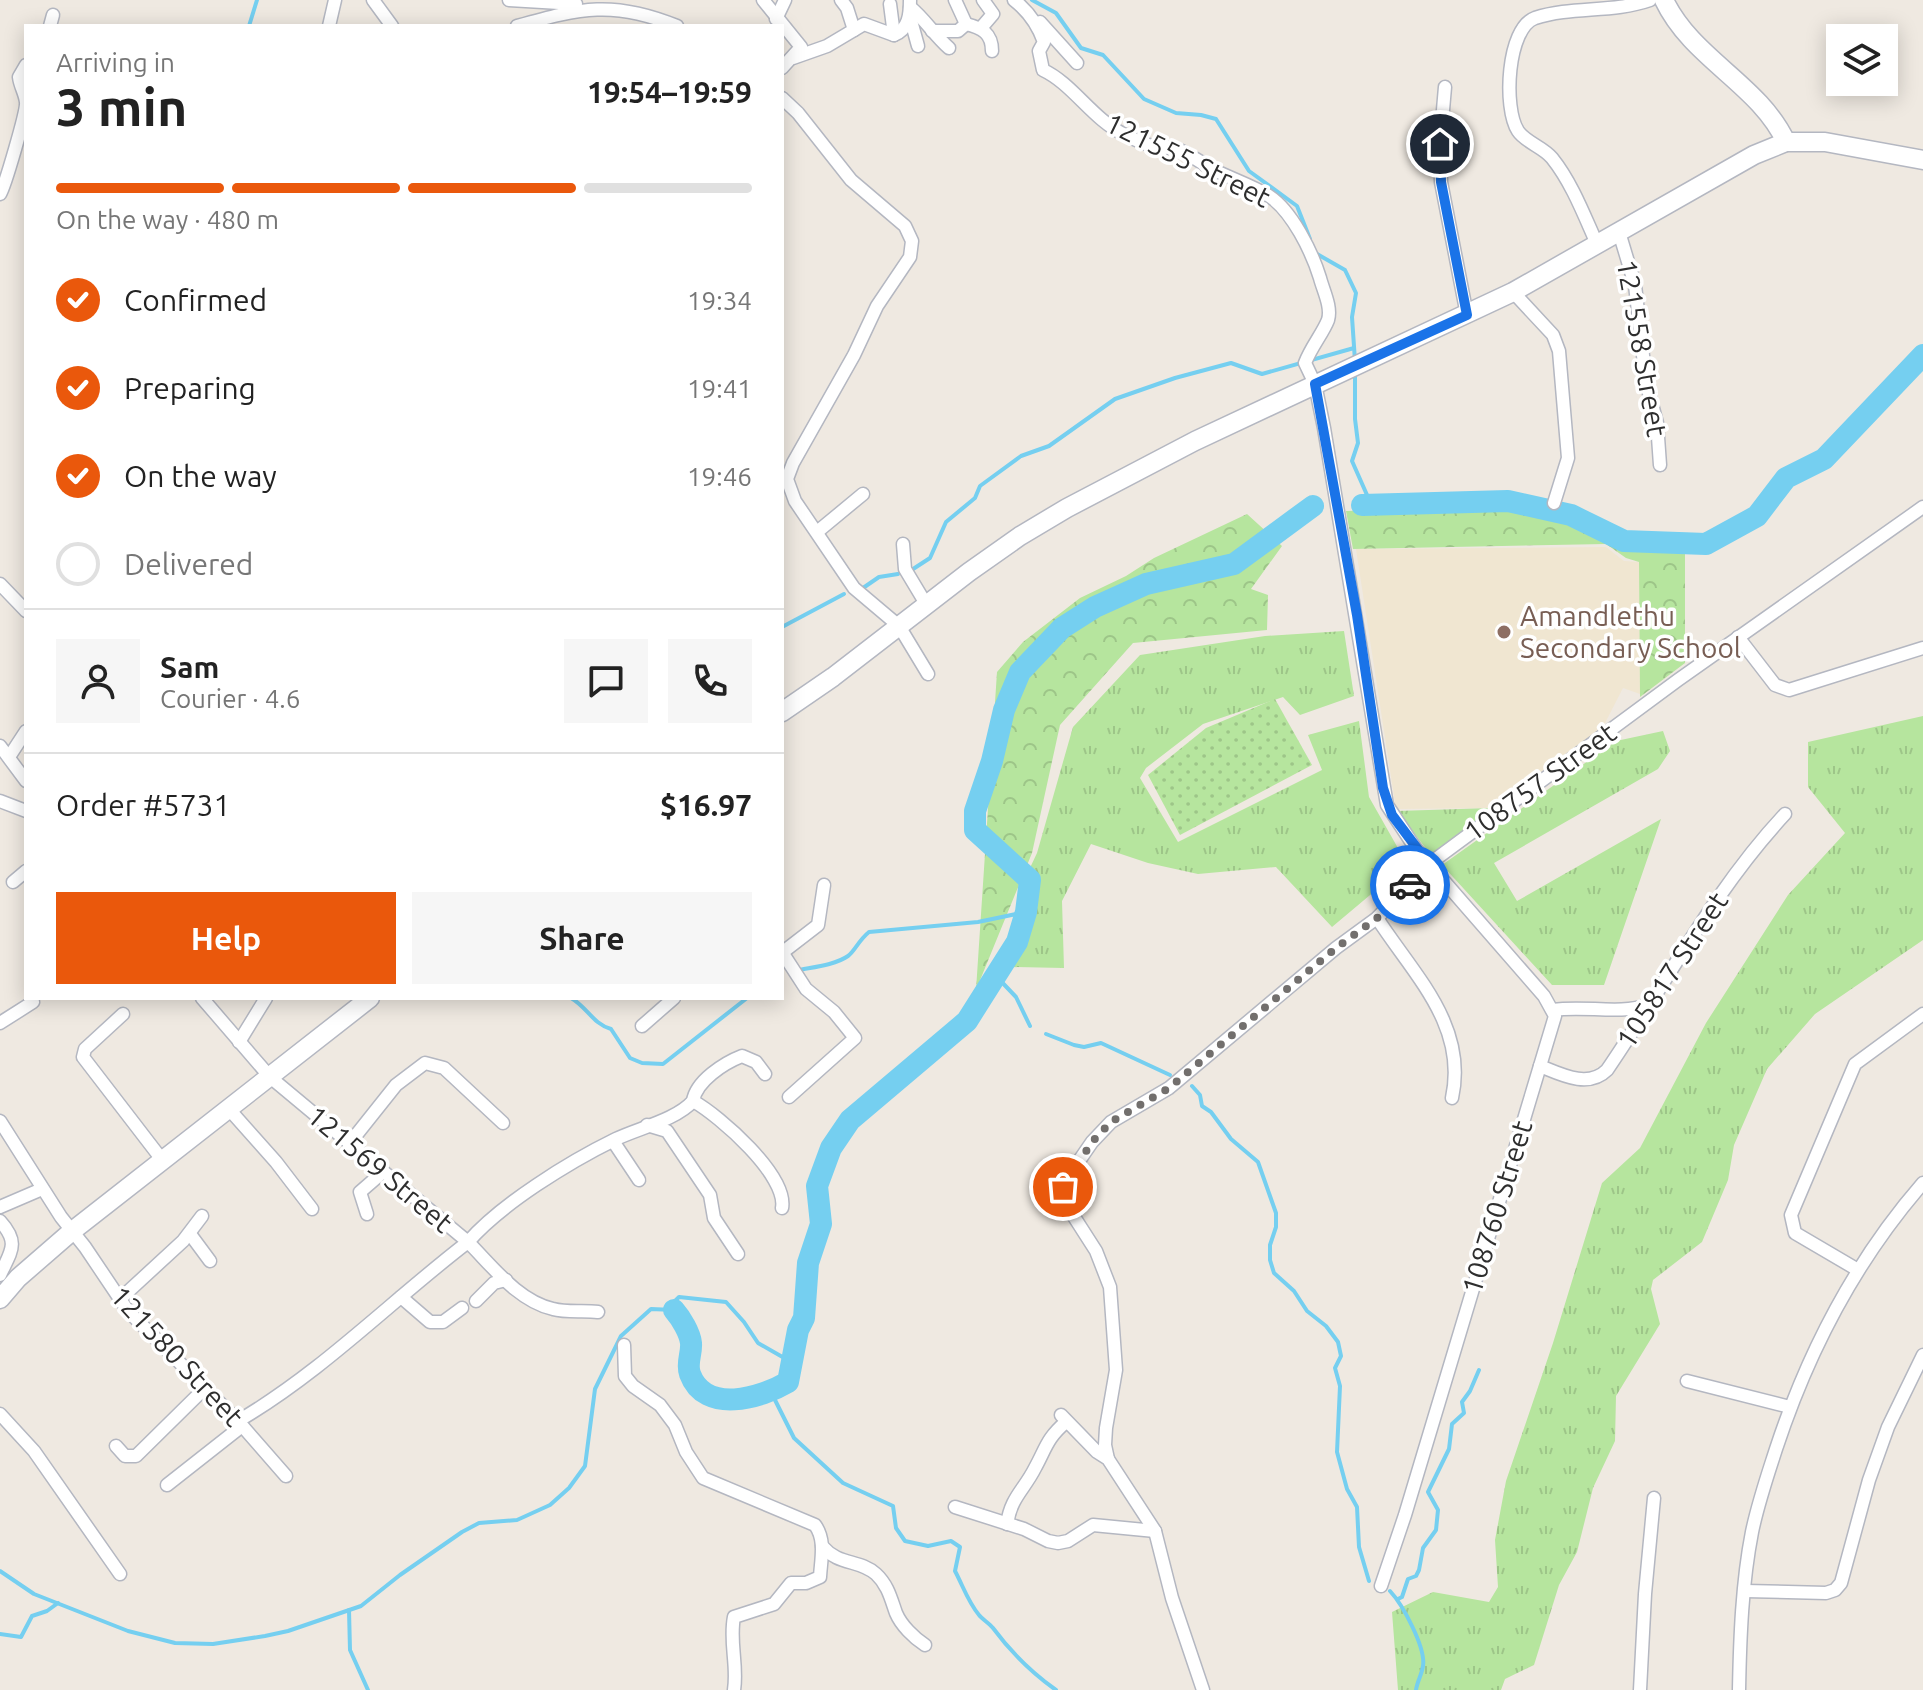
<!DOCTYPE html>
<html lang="en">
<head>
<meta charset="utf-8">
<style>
	:root { --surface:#fff; --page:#f6f6f6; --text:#222; --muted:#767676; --line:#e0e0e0; --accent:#ea580c }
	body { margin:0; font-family:Ubuntu,sans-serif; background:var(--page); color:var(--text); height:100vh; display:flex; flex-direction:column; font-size:30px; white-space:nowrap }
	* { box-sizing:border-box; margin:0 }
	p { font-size:26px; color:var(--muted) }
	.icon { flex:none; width:44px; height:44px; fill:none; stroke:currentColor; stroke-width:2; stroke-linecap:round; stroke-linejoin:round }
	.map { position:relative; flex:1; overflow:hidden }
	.sheet { position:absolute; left:24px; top:24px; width:760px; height:976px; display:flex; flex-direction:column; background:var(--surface); border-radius:0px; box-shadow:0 4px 20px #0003 }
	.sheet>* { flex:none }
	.fabs { position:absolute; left:1826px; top:24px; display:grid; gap:16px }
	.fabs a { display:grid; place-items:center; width:72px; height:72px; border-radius:0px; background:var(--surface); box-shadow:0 4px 20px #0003; font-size:40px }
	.pin { position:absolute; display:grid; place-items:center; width:68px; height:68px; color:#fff; margin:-34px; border:4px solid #fff; border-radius:50%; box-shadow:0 2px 8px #0007 }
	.courier { position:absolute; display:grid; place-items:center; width:80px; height:80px; margin:-40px; border:6px solid #1a73e8; border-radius:50%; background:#fff; color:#222; box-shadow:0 2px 10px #0007 }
	.headline em { font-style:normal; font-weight:700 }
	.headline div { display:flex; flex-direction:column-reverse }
	.headline { display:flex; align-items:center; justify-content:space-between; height:136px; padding:0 32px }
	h1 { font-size:52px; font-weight:700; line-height:60px }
	.bar { display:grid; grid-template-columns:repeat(4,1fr); gap:12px 8px; align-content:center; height:96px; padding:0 32px }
	.bar i { height:10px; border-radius:6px; background:var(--line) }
	.bar .selected { background:var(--accent) }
	.bar p { grid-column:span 4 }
	.line { display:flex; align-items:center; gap:20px; padding:0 32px; border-top:2px solid var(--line) }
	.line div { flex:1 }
	.round { display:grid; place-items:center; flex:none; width:84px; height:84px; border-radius:0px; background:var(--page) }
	ol { padding:0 32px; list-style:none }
	li { display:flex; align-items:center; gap:24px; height:88px }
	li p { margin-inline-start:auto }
	li .icon { padding:8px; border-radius:50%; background:var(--accent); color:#fff; stroke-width:4 }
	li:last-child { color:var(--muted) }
	li i { width:44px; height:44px; border:4px solid var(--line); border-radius:50% }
	.action { display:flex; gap:16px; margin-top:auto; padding:16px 32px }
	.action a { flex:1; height:92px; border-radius:0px; background:var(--accent); color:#fff; font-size:32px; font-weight:700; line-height:92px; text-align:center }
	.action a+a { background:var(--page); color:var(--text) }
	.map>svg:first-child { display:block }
</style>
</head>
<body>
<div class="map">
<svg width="1923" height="1690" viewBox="0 0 1923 1690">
	<defs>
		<pattern id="grass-tufts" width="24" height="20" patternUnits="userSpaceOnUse" patternTransform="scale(2)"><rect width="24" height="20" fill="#b6e59e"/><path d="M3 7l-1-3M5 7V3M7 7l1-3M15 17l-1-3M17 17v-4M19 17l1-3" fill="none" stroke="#9dc588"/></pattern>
		<pattern id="forest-crowns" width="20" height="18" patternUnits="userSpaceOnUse" patternTransform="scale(2)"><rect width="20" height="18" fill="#b6e59e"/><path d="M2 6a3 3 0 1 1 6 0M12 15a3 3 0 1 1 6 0" fill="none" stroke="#9dc588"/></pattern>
		<pattern id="park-dots" width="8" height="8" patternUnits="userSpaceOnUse" patternTransform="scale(2)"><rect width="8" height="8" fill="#b6e59e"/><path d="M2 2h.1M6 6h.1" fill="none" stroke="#9dc588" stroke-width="1.8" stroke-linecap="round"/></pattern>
	</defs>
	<rect width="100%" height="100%" fill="#efe9e1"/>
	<path fill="#f0e6d1" d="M 1606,547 L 1624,561 L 1639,562 L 1640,694 L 1623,688 L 1603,727 L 1494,808 L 1396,809 L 1356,549 Z"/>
	<g fill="url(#grass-tufts)">
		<path d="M 1344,631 L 1354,696 L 1300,715 L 1283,697 L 1203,724 L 1146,768 L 1140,778 L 1178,842 L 1322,770 L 1308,735 L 1359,721 L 1369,797 L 1407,864 L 1332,927 L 1276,867 L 1198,874 L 1148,863 L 1091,844 L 1062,901 L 1064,968 L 1010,967 C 1023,943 1044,895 1029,870 L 1037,853 L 1073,727 L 1140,655 L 1265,636 Z"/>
		<path d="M 1923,716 L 1923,940 L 1815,1014 L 1767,1069 L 1734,1145 L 1728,1180 L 1702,1242 L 1653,1280 L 1651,1289 L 1660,1324 L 1616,1396 L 1615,1441 L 1593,1488 L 1577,1552 L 1559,1585 L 1534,1665 L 1505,1679 L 1501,1690 L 1398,1690 L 1392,1612 L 1433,1592 L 1489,1602 L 1498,1587 L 1495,1540 L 1506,1481 L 1553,1343 L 1602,1183 L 1640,1148 L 1706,1023 L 1788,895 L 1845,833 L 1808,787 L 1808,742 Z"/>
		<path d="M 1663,731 L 1670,751 L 1658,769 L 1494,863 L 1517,901 L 1661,819 L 1604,985 L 1552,985 L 1442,865 L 1616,741 Z"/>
		<path d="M 1491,808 L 1435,853 L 1427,850 L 1397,811 Z"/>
	</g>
	<g fill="url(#forest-crowns)">
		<path d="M 1508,506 L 1569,519 L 1623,546 L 1685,548 L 1685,663 L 1640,697 L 1639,562 L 1626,558 L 1606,544 L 1353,549 L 1346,511 Z"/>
		<path d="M 1247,514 L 1282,546 L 1251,589 L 1268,595 L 1267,630 L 1133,643 L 1060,725 L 1032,853 L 976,990 L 997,672 L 1023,642 L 1080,598 L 1126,576 L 1154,558 Z"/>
	</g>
	<path fill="url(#park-dots)" d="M 1275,699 L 1312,765 L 1180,835 L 1148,775 L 1206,728 Z"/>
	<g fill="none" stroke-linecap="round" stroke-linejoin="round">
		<g stroke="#75cff0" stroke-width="4">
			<path d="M 1032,0 L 1056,13 L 1081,48 L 1103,55 L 1144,99 L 1176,113 L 1201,115 L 1216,119 L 1249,171 L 1297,206 L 1310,239"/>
			<path d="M 249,26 L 257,0"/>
			<path d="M 1317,254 L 1345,270 L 1356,293 L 1352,317 L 1355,361"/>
			<path d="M 1355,374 L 1355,419 L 1358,443 L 1352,461 L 1371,504"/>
			<path d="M 910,571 L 930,558 L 946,522 L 975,498 L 980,486 L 1021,456 L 1049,446 L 1115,399 L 1175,378 L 1231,363 L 1262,374 L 1354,348"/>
			<path d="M 863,588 L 879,577 L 898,574"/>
			<path d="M 782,627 L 844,594"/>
			<path d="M 799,970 C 814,967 835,965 848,956 C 855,951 858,941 869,932 L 978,922 L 1026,912"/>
			<path d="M 996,976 L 1016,997 L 1030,1026"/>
			<path d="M 571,998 C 587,1007 593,1024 611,1029 L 630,1058 L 642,1063 L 663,1064 L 747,998"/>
			<path d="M 1046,1034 L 1074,1045 L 1084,1047 L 1101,1043 L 1170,1075"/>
			<path d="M 1192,1086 L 1200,1095 L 1202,1106 L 1211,1112 L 1231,1139 L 1258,1162 L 1276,1213 L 1276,1227 L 1270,1245 L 1270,1260 L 1274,1273 L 1294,1291 L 1307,1311 L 1326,1326 L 1338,1342 L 1341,1356 L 1335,1368 L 1340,1386 L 1337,1452 L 1347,1489 L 1357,1507 L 1359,1547 L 1369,1581"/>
			<path d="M 771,1392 L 794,1438 L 843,1483 L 893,1506 L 896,1528 L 905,1541 L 928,1546 L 951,1541 L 960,1547 L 955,1571 C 963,1586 968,1602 979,1615 C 983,1620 989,1623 993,1628 C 1010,1651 1032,1673 1056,1690"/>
			<path d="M 0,1571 L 34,1594 L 128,1631 L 175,1643 L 213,1644 L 265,1636 L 288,1631 L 361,1606 L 400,1575 L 462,1532 L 479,1523 L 517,1520 L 550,1505 L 569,1488 L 585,1466 L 595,1389 L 621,1336 L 651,1309 L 674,1310 L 674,1302 L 679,1297 L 726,1302 L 744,1322 L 758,1343 L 786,1359 L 793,1353"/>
			<path d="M 1390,1591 C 1403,1605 1426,1648 1423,1666 C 1422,1674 1417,1682 1416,1690"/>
			<path d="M 1398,1599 L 1402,1597 L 1408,1579 L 1416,1576 L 1419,1570 L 1423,1548 L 1436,1530 L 1438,1510 L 1428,1492 L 1449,1449 L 1452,1424 L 1464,1413 L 1462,1402 L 1470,1391 L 1479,1370"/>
			<path d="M 349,1610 L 350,1650 L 368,1690"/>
			<path d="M 0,1634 L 21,1637 L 32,1616 L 47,1611 L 58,1603"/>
		</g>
		<g stroke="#75cff0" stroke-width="22">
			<path d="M 1362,505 L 1508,501 L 1571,515 L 1624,541 L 1706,544 L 1757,516 L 1786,478 L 1824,459 L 1923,355"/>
			<path d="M 674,1310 C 681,1318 690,1333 691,1343 C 692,1354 686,1363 690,1374 C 705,1415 761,1398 788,1382 L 798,1330 L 804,1318 L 808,1263 L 821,1224 L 817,1186 L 831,1148 L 850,1120 L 967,1021 L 1017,942 L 1026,912 L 1030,880 L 975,830 L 975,811 L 992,761 L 1004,710 L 1020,672 L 1062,628 L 1095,607 L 1146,584 L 1234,564 L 1313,506"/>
		</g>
		<g stroke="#b4b7c1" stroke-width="15">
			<g id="street">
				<path d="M 373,0 L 392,26"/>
				<path d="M 509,0 L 576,4"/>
				<path d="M 763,0 L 801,47 L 782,68"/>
				<path d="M 841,0 L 847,8 L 854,30"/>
				<path d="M 1014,0 C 1028,11 1038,25 1044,42 L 1039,51 L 1043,70 C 1073,84 1092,119 1125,135 C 1134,139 1148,146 1159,148 C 1166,149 1170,146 1177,149 C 1190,154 1201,163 1214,170 C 1232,179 1253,186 1269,196 C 1292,211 1312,252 1320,278 C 1323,290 1332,307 1328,320 C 1323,333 1311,347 1305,363 L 1315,384 L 1324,428 L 1387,805 L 1416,849 L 1544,996 L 1555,1016 L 1405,1515 L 1381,1586"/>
				<path d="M 890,4 L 894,35"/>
				<path d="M 910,7 C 925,19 934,35 949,48"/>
				<path d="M 910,17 L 918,46"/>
				<path d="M 776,19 L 785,0"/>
				<path d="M 1040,22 L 1077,63"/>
				<path d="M 966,24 C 982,28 992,33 992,51"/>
				<path d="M 50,26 L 53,15"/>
				<path d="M 329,26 L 335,0"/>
				<path d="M 517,26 C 581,8 613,0 677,26"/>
				<path d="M 981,28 L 993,14 L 983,0"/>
				<path d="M 932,31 L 958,31 L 966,24 L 955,0"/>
				<path d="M 793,58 L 827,46 L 864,24 L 894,35 C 909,29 910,14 910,0"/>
				<path d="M 1445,87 L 1440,144 L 1441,182 L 1467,315"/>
				<path d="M 782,98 L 798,113 L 851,180 L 905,226 L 912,241 L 910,257 L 877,306 L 854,355 L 793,463 L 787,479 L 795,501 L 854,588 L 899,626 L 928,674"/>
				<path d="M 0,194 C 5,186 27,111 26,102 C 25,93 20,86 19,77 L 26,65"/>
				<path d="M 1619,232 L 1635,285 L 1646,382 L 1657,423 L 1660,465"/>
				<path d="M 1597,244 C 1584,215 1572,183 1552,158 C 1543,147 1525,142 1518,131 C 1503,108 1507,28 1535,18 C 1572,6 1613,13 1650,0"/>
				<path d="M 1513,292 L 1553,335 L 1559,351 L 1568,458 L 1554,503"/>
				<path d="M 817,532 L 863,494"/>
				<path d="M 903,544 L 905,569 L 926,604"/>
				<path d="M 0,584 L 26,611"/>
				<path d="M 1738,637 L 1775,685 L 1789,690 L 1923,648"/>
				<path d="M 0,746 L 26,781"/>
				<path d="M 9,757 L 26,731"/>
				<path d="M 0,801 L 26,811"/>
				<path d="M 13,882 L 26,871"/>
				<path d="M 1377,918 C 1413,974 1468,1025 1452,1098"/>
				<path d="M 782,952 L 806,989 L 834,1012 L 855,1038 L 789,1097"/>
				<path d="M 783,952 L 818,925 L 824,885"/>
				<path d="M 202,998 L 270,1077 L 468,1242 C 501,1204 569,1162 616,1139 C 639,1128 676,1120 693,1101"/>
				<path d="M 1553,1010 C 1585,1005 1618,1015 1648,1005"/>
				<path d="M 123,1014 L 85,1049 L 83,1057 L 163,1161"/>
				<path d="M 0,1023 L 33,1002"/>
				<path d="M 642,1026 L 674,998"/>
				<path d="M 239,1042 L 266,998"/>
				<path d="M 1540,1066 C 1560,1074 1588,1089 1607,1070 C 1666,984 1713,891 1785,814"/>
				<path d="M 765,1074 L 756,1062 L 742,1056 C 724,1063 696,1081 693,1101 C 720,1116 788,1176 782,1208"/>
				<path d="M 228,1108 L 276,1162 L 312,1209"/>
				<path d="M 0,1121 L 61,1217 L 85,1247 L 128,1311 L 238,1421 L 286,1476"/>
				<path d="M 647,1125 L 667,1131 L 710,1195 L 714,1218 L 738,1254"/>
				<path d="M 613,1141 L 639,1180"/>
				<path d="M 349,1144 L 396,1085 L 425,1063 L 444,1068 L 503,1123"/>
				<path d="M 0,1207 L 42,1189"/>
				<path d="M 367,1214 L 360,1192 L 383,1172"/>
				<path d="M 0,1221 C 20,1243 11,1251 0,1275"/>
				<path d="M 190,1234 L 210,1261"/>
				<path d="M 1858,1270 L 1795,1233 L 1791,1215 L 1855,1064 L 1923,1014"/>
				<path d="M 401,1297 L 430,1322 L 443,1322 L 462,1308"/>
				<path d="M 120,1299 L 183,1241 L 202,1216"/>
				<path d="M 476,1301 L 494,1283 L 506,1280"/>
				<path d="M 624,1345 L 625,1376 L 633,1386 L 660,1405 L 675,1425 L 686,1452 L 703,1478 L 815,1525 C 826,1540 821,1559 820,1577 L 806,1583 L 791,1583 L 774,1604 L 734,1617 C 729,1642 738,1665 734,1690"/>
				<path d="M 1687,1381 L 1790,1407"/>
				<path d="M 0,1414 L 34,1451 L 120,1574"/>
				<path d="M 1061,1415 L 1097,1452 L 1108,1459 L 1155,1531 L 1172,1598 L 1203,1690"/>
				<path d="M 238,1421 C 322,1372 391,1301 468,1242 C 493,1267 518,1301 553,1309 C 567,1313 584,1310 598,1312"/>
				<path d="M 116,1446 L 125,1456 L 136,1456 L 204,1389"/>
				<path d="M 1108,1459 L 1105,1445 L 1106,1428 L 1116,1370 L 1110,1287 L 1096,1251 L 1062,1198 L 1063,1187 L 1070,1174 L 1092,1142 L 1111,1122 L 1169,1088 L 1336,948 L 1377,918 L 1429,864 L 1678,680 L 1923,507"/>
				<path d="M 167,1485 L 242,1426"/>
				<path d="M 955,1507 L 1024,1529 L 1048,1541 L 1058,1543 L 1068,1541 L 1093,1525 L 1155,1531"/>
				<path d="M 1007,1524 C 1011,1497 1024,1490 1035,1468 C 1046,1448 1047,1438 1066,1422"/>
				<path d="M 822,1546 C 839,1566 859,1559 876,1574 C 888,1585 891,1599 896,1613 C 901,1625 914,1638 925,1645"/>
				<path d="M 1745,1591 L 1826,1593 L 1835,1590 L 1841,1583 L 1869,1480 L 1888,1427 L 1923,1355"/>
				<path d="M 1640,1690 L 1645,1594 L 1654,1498"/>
				<path d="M 1739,1690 C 1740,1638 1742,1583 1752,1532 C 1758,1503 1767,1477 1776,1449 C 1808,1352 1855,1261 1923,1183"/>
			</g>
		</g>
		<g stroke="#b4b7c1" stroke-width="21">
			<g id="secondary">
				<path d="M 1664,0 C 1692,59 1759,84 1786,142"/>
				<path d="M 782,712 L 833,677 L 969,572 L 1020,536 L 1067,508 L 1195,441 L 1513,292 L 1754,155 L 1786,142 L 1825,142 L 1923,160"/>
				<path d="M 0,1299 L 18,1278 L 71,1232 L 370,998"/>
			</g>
		</g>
		<use href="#street" stroke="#fff" stroke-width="12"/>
		<use href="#secondary" stroke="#fff" stroke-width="18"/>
	</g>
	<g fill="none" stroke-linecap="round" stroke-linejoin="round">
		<path stroke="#726f6d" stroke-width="8" stroke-dasharray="0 14.4" d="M 1063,1187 L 1092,1142 L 1111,1122 L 1169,1088 L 1336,948 L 1377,918 L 1410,885"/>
		<path stroke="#1a73e8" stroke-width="10" d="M 1410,885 L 1429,864 L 1392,815 L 1383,788 L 1357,615 L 1315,384 L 1467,315 L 1441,182 L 1440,144"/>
	</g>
	<circle fill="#8d6e63" stroke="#fff" stroke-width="3" cx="1504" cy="632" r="8"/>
	<g text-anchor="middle" stroke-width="7" stroke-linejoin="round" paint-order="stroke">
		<g font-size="28" fill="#2e2e2e" stroke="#fff">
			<text transform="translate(1188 160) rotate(26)" y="10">121555 Street</text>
			<text transform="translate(1642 348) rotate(80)" y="10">121558 Street</text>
			<text transform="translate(1540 782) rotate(-36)" y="10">108757 Street</text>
			<text transform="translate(1672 970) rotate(-57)" y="10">105817 Street</text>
			<text transform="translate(380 1169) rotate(40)" y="10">121569 Street</text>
			<text transform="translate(1497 1207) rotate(-73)" y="10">108760 Street</text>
			<text transform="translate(177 1356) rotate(47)" y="10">121580 Street</text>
		</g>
		<g font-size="28" fill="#785e54" stroke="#fff" text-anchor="start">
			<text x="1520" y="626">Amandlethu<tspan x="1520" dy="32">Secondary School</tspan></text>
		</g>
	</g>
</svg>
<div class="fabs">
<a><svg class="icon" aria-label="layers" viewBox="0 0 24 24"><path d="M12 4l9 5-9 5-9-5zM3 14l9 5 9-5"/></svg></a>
</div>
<div class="pin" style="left:1063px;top:1187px;background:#ea580c"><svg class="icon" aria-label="bag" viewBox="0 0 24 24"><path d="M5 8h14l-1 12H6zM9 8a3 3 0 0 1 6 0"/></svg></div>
<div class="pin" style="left:1440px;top:144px;background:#1f2937"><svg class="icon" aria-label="home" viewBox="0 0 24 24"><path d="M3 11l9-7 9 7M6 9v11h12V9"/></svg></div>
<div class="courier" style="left:1410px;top:885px"><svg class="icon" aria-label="car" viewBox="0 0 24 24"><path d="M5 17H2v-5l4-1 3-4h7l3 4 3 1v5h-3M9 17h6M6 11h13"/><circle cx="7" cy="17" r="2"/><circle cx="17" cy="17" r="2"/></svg></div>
<section class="sheet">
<div class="headline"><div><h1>3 min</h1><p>Arriving in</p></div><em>19:54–19:59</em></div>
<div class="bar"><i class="selected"></i><i class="selected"></i><i class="selected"></i><i></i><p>On the way · 480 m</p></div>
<ol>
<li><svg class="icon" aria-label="check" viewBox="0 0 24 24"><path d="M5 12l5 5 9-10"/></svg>Confirmed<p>19:34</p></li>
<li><svg class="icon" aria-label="check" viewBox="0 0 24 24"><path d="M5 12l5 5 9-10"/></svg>Preparing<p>19:41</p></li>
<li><svg class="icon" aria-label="check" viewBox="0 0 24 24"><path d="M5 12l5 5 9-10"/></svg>On the way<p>19:46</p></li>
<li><i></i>Delivered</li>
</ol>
<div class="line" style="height:144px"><a class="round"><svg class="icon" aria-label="person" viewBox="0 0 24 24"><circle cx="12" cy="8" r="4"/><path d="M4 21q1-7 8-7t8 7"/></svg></a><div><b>Sam</b><p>Courier · 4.6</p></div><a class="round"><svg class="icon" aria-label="chat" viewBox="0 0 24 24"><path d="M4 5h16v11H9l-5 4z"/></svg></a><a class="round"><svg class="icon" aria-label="phone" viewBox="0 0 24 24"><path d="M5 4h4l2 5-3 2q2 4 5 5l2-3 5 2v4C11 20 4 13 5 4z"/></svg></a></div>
<div class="line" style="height:104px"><div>Order #5731</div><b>$16.97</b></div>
<div class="action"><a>Help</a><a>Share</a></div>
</section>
</div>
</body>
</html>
